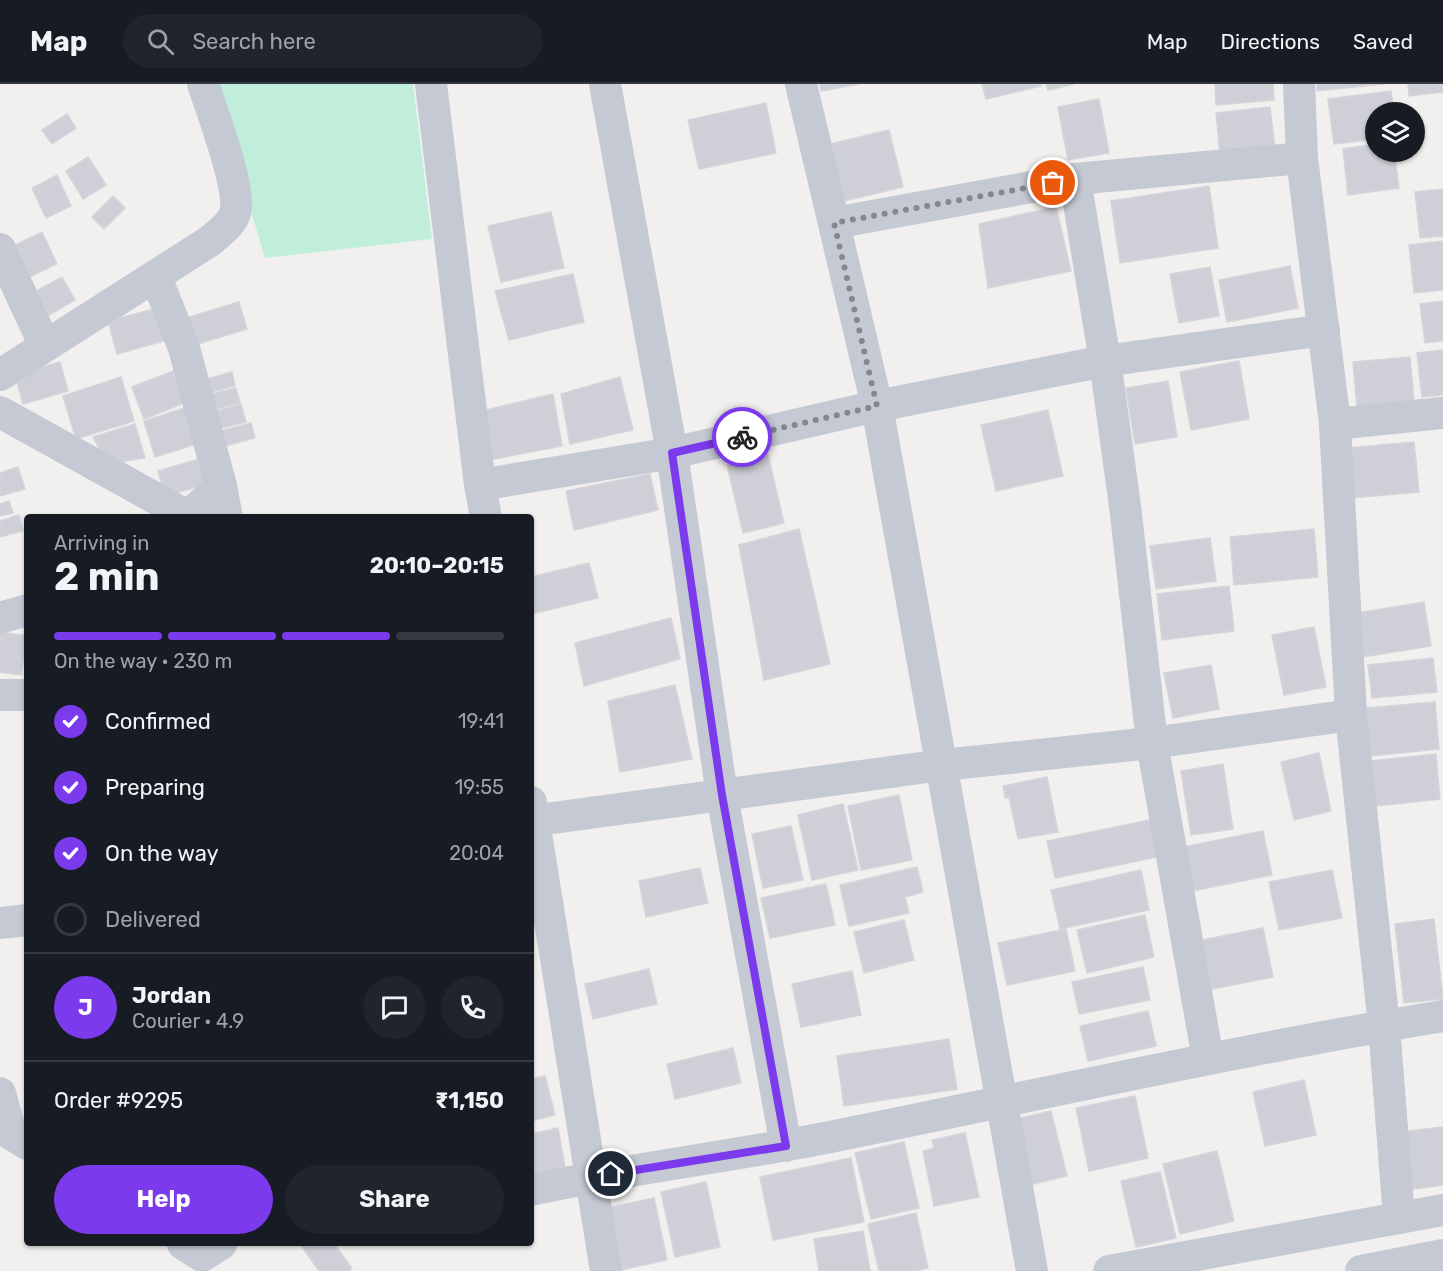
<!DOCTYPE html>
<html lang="en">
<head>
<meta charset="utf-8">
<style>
	:root { --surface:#171b24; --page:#20242c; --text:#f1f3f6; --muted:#9ea1a6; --line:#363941; --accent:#7c3aed }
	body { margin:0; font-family:Rubik,sans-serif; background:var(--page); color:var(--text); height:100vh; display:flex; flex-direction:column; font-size:22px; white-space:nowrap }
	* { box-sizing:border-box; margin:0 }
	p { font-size:20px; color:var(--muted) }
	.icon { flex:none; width:33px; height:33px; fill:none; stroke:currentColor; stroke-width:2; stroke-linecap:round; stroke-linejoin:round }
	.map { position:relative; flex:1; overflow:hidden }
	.side { position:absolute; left:24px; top:430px; width:510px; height:732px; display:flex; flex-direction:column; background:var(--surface); border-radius:6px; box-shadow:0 2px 4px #0004 }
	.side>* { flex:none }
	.controls { position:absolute; left:1365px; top:18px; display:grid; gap:12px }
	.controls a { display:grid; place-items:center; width:60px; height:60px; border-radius:50%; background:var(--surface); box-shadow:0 2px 4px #0004; font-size:30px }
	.pin { position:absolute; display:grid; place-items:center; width:51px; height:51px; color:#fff; margin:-26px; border:3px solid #fff; border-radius:50%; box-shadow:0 2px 6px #0007 }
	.courier { position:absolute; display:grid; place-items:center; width:60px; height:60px; margin:-30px; border:4px solid #7c3aed; border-radius:50%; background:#fff; color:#222; box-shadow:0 2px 8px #0007 }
	.overview em { font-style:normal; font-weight:700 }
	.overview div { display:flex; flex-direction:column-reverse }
	.overview { display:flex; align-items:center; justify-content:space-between; height:102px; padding:0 30px }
	h1 { font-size:39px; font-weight:700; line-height:45px }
	.bar { display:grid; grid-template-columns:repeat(4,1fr); gap:9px 6px; align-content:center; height:72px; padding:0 30px }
	.bar i { height:8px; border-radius:4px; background:var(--line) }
	.bar .on { background:var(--accent) }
	.bar p { grid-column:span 4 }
	.line { display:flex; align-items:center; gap:15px; padding:0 30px; border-top:2px solid var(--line) }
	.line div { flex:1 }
	.round { display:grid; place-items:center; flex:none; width:63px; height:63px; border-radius:32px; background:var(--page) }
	ol { padding:0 30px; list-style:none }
	li { display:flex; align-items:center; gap:18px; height:66px }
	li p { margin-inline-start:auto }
	li .icon { padding:6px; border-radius:50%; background:var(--accent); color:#fff; stroke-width:4 }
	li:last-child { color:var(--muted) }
	li i { width:33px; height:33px; border:3px solid var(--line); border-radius:50% }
	.button { display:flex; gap:12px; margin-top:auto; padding:12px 30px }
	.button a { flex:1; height:69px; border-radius:36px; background:var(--accent); color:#fff; font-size:24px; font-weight:700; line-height:69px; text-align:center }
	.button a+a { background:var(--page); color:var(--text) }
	header { display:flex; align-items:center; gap:36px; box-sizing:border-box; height:84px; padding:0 30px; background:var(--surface); border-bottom:2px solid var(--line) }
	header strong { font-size:28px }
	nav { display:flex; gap:33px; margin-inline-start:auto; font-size:21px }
	.search { width:420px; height:54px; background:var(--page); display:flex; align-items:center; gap:15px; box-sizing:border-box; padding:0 21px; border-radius:33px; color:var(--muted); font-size:22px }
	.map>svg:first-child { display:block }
</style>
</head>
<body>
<header>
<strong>Map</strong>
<div class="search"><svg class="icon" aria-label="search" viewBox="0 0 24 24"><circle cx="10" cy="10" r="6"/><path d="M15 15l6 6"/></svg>Search here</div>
<nav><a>Map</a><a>Directions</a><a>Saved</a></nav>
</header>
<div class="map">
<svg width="1443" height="1187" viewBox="0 0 1443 1187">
	<rect width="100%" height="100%" fill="#f2f0ef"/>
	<path fill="#c1eddb" d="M 213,0 L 413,0 L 432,155 L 265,174 Z"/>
	<g fill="#cfd0d7" stroke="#d4d4da" stroke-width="1.5">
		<path d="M 820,0 L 859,0 L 821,7 Z"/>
		<path d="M 982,0 L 1041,0 L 1041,2 L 986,15 Z"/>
		<path d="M 1046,0 L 1074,0 L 1048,6 Z"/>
		<path d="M 1215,0 L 1273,0 L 1274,16 L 1216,21 Z"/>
		<path d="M 1317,0 L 1384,0 L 1317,7 Z"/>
		<path d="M 1408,0 L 1443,0 L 1443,8 L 1409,12 Z"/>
		<path d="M 1391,7 L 1394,28 L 1376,28 L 1376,55 L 1334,60 L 1328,15 Z"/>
		<path d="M 1099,15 L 1109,69 L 1068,76 L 1058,23 Z"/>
		<path d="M 766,19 L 776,69 L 699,85 L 688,36 Z"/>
		<path d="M 1270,23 L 1275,65 L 1220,71 L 1216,29 Z"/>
		<path d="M 67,30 L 76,44 L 52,60 L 42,46 Z"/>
		<path d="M 889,46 L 903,103 L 844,117 L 830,60 Z"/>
		<path d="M 1376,60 L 1376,68 L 1394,68 L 1399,104 L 1348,111 L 1343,65 Z"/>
		<path d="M 88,73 L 106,101 L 83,115 L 66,87 Z"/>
		<path d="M 57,91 L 71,122 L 46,134 L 32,104 Z"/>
		<path d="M 1209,102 L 1218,164 L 1120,179 L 1111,117 Z"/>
		<path d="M 1443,105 L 1443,152 L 1420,154 L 1415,108 Z"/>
		<path d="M 113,112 L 125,124 L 104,145 L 92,133 Z"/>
		<path d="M 1056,123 L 1071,187 L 988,204 L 979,140 Z"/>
		<path d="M 551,128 L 564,184 L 501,198 L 488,142 Z"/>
		<path d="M 42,148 L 57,180 L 18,198 L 3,167 Z"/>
		<path d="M 1443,157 L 1443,206 L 1414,209 L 1409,161 Z"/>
		<path d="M 1290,182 L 1298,224 L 1227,238 L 1219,196 Z"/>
		<path d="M 1210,183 L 1219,232 L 1179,239 L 1170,190 Z"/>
		<path d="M 573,190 L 584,238 L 509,256 L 495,207 Z"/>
		<path d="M 62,193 L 75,216 L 49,231 L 36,207 Z"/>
		<path d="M 1443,217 L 1443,257 L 1425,259 L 1420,220 Z"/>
		<path d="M 239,218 L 247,245 L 194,261 L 186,234 Z"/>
		<path d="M 162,223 L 171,255 L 117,270 L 108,237 Z"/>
		<path d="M 1443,266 L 1443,311 L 1422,313 L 1417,269 Z"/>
		<path d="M 1410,273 L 1414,317 L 1357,323 L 1353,278 Z"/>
		<path d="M 1239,277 L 1249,335 L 1191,346 L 1180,288 Z"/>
		<path d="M 60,278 L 68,307 L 23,320 L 15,291 Z"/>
		<path d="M 173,287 L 184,319 L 144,335 L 132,303 Z"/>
		<path d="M 232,288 L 235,302 L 203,310 L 200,297 Z"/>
		<path d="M 121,293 L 134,337 L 76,355 L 63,312 Z"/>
		<path d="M 620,293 L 633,346 L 570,360 L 561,310 Z"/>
		<path d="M 1168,297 L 1177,353 L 1135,360 L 1126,304 Z"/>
		<path d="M 236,304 L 240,319 L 207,327 L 203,312 Z"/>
		<path d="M 553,310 L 562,362 L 489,376 L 482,327 Z"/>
		<path d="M 241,320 L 246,338 L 213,346 L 209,329 Z"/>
		<path d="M 194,321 L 206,357 L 155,373 L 144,337 Z"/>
		<path d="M 1048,326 L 1063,392 L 996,407 L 981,341 Z"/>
		<path d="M 251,339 L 255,354 L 221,363 L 217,348 Z"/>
		<path d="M 135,340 L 145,374 L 108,380 L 93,353 Z"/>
		<path d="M 1414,358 L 1419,408 L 1352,414 L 1347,364 Z"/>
		<path d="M 768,371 L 784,439 L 743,449 L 727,381 Z"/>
		<path d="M 206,373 L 214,398 L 165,412 L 158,387 Z"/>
		<path d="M 18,383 L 25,405 L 0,412 L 0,389 Z"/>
		<path d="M 650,390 L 658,426 L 574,446 L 566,407 Z"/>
		<path d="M 9,417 L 13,429 L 0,432 L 0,420 Z"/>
		<path d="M 19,431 L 23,447 L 0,453 L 0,437 Z"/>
		<path d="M 799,445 L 830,580 L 764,596 L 739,461 Z"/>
		<path d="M 1314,445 L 1318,493 L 1234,501 L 1230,453 Z"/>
		<path d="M 1210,454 L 1216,497 L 1156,505 L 1150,462 Z"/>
		<path d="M 589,479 L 598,514 L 531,530 L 531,493 Z"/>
		<path d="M 1229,502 L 1234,547 L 1162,556 L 1157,510 Z"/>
		<path d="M 1424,518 L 1431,562 L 1364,573 L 1356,529 Z"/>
		<path d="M 671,534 L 680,575 L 584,602 L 575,559 Z"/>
		<path d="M 1314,543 L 1326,603 L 1284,611 L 1272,551 Z"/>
		<path d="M 0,548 L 27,552 L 21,591 L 0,588 Z"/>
		<path d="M 1433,574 L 1437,608 L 1372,614 L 1368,581 Z"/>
		<path d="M 1211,581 L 1219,625 L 1173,634 L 1164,589 Z"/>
		<path d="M 675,601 L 692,675 L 620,688 L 608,617 Z"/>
		<path d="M 1435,618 L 1439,665 L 1370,672 L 1366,624 Z"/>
		<path d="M 1319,669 L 1331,727 L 1294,736 L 1281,678 Z"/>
		<path d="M 1436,670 L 1440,715 L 1376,722 L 1371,677 Z"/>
		<path d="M 1223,680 L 1233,745 L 1191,751 L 1181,687 Z"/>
		<path d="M 1047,693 L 1058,748 L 1018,755 L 1009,713 L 1005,714 L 1003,702 Z"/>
		<path d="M 899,711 L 912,776 L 861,786 L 848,722 Z"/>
		<path d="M 843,720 L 858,786 L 812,796 L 798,731 Z"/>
		<path d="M 1160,734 L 1167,771 L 1055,794 L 1047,757 Z"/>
		<path d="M 791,742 L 803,796 L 763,804 L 752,750 Z"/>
		<path d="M 1263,747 L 1272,791 L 1192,807 L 1183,763 Z"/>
		<path d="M 917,783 L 923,808 L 905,813 L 909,829 L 849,842 L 840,801 Z"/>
		<path d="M 700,784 L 708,819 L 646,833 L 639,797 Z"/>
		<path d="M 1141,786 L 1149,826 L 1060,845 L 1051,806 Z"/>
		<path d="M 1332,786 L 1342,834 L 1279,846 L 1269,798 Z"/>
		<path d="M 826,800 L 835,841 L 770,854 L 761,814 Z"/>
		<path d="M 1145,831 L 1154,873 L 1087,889 L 1077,846 Z"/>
		<path d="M 1434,835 L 1443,915 L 1404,919 L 1395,840 Z"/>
		<path d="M 904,836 L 914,876 L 864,889 L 854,848 Z"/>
		<path d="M 1263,844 L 1273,893 L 1212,905 L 1202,856 Z"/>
		<path d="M 1066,845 L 1075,887 L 1007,901 L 998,859 Z"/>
		<path d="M 1143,883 L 1150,916 L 1079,930 L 1072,898 Z"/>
		<path d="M 649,885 L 657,920 L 593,935 L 585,900 Z"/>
		<path d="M 852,887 L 861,931 L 801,943 L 792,900 Z"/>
		<path d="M 1148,927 L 1156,962 L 1088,977 L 1080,942 Z"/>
		<path d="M 949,955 L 957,1005 L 844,1022 L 837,972 Z"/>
		<path d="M 733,964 L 741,999 L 675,1015 L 667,980 Z"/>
		<path d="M 545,992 L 555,1031 L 531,1037 L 531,995 Z"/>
		<path d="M 1304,996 L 1316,1051 L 1265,1062 L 1253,1008 Z"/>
		<path d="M 1135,1012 L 1148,1074 L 1089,1087 L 1076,1024 Z"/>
		<path d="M 1051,1027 L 1067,1092 L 1029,1101 L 1013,1036 Z"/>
		<path d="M 1443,1043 L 1443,1101 L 1407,1106 L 1400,1048 Z"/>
		<path d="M 558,1044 L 565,1083 L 531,1091 L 531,1050 Z"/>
		<path d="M 965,1049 L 979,1113 L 934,1122 L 923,1067 L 934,1064 L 932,1056 Z"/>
		<path d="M 904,1058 L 919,1124 L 871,1135 L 855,1069 Z"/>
		<path d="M 1217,1067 L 1234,1137 L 1180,1150 L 1163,1080 Z"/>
		<path d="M 851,1074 L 864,1138 L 773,1156 L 760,1093 Z"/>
		<path d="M 1160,1088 L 1176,1154 L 1136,1163 L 1121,1097 Z"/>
		<path d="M 706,1098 L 720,1163 L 675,1173 L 661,1108 Z"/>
		<path d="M 654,1114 L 667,1176 L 620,1186 L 607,1124 Z"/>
		<path d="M 916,1129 L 928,1184 L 914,1187 L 879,1187 L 868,1140 Z"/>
		<path d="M 863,1147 L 870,1187 L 819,1187 L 814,1155 Z"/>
		<path d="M 300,1160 L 334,1160 L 352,1184 L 348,1187 L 319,1187 Z"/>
	</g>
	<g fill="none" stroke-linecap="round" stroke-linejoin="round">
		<g stroke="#c4c9d3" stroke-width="32">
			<path d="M 431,0 L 480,401 L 486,434"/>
			<path d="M 605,0 L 672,369 L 722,711 L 786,1062"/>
			<path d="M 801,0 L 877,322 L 1032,1187"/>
			<path d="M 1299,0 L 1302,74 L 1335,340 L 1351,631 L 1384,942 L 1399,1134"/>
			<path d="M 1075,95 L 1105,277 L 1125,422 L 1152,659 L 1208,975"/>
			<path d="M 834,139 L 1075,95 L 1302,74"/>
			<path d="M 0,165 L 45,262"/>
			<path d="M 156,193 L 184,264 L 221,402 L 186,434"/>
			<path d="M 0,291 L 210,157 C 218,150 232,140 235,129 C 242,106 212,27 203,0"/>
			<path d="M 0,328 L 191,434"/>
			<path d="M 1335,340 L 1443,329"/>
			<path d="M 480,401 L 672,369 L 877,322 L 1105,277 L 1324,246"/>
			<path d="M 221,402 L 227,434"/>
			<path d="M 0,534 L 27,526"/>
			<path d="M 0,611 L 27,611"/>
			<path d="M 531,718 L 606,1187"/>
			<path d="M 531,737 L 942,681 L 1152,659 L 1351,631"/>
			<path d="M 0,839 L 27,836"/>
			<path d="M 0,1009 L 11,1050 L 27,1060"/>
			<path d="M 531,1106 C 630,1084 730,1073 830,1053 C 1034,1012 1237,966 1443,932"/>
			<path d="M 183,1160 L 202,1172 L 221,1160"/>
			<path d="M 1109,1187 L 1443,1126"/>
			<path d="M 1361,1187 L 1443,1171"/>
		</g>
	</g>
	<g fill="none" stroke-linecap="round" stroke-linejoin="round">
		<path stroke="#84878f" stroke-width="6" stroke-dasharray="0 10.8" d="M 742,353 L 877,322 L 834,139 L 1053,99"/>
		<path stroke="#7c3aed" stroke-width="8" d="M 611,1090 L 786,1062 L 722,711 L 672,369 L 742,353"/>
	</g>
</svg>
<div class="controls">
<a><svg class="icon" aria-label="layers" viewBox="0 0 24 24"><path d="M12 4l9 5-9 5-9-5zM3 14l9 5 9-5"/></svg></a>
</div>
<div class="pin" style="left:1053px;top:99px;background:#ea580c"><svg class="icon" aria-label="bag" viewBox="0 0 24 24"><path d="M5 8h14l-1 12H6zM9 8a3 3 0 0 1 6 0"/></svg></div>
<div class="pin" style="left:611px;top:1090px;background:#1f2937"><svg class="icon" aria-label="home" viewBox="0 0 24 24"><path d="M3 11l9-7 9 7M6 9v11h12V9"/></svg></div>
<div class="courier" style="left:742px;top:353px"><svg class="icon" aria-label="bike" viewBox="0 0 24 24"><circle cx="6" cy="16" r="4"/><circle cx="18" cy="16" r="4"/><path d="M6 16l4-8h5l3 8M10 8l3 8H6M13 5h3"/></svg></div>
<section class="side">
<div class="overview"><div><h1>2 min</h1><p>Arriving in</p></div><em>20:10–20:15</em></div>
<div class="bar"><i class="on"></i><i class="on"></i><i class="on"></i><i></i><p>On the way · 230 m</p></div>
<ol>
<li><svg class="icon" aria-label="check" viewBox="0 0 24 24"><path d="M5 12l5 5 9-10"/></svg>Confirmed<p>19:41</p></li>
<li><svg class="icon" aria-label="check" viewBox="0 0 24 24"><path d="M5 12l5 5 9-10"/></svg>Preparing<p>19:55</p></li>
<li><svg class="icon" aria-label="check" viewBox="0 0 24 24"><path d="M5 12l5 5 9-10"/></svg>On the way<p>20:04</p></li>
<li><i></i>Delivered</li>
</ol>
<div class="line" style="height:108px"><b class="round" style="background:var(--accent);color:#fff">J</b><div><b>Jordan</b><p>Courier · 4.9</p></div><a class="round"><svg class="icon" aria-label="chat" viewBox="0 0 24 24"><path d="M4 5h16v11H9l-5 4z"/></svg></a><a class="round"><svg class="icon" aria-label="phone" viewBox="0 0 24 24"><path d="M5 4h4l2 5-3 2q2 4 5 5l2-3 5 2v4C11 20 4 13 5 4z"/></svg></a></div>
<div class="line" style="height:78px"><div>Order #9295</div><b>₹1,150</b></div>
<div class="button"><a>Help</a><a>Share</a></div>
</section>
</div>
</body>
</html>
